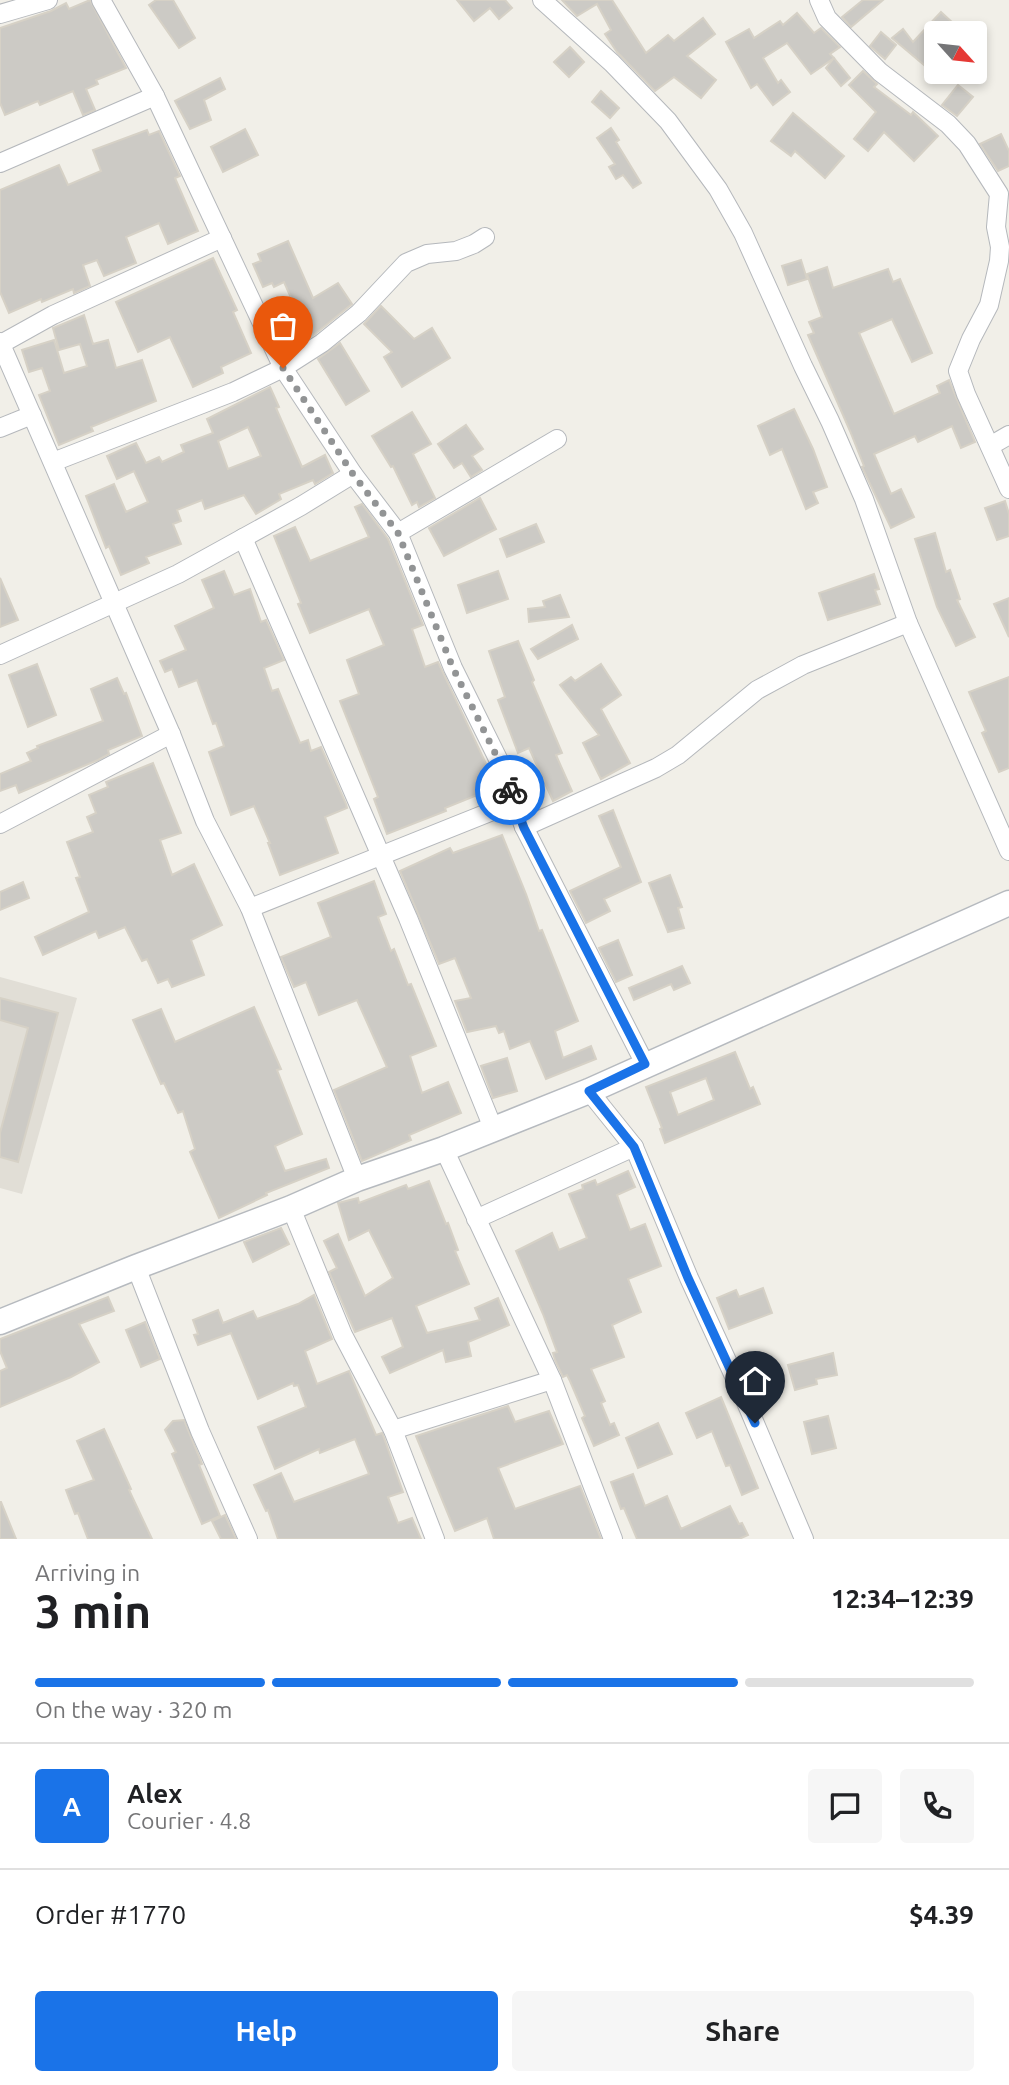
<!DOCTYPE html>
<html lang="en">
<head>
<meta charset="utf-8">
<style>
	:root { --surface:#fff; --page:#f6f6f6; --text:#202124; --muted:#757577; --line:#e0e0e0; --accent:#1a73e8 }
	body { margin:0; font-family:Ubuntu,sans-serif; background:var(--page); color:var(--text); height:100vh; display:flex; flex-direction:column; font-size:26px; white-space:nowrap }
	* { box-sizing:border-box; margin:0 }
	p { font-size:23px; color:var(--muted) }
	.icon { flex:none; width:38px; height:38px; fill:none; stroke:currentColor; stroke-width:2; stroke-linecap:round; stroke-linejoin:round }
	.map { position:relative; height:1539px; overflow:hidden }
	.sheet { display:flex; flex-direction:column; background:var(--surface); flex:1 }
	.sheet>* { flex:none }
	.needle { width:46px; rotate:117deg }
	.buttons { position:absolute; left:924px; top:21px; display:grid; gap:14px }
	.buttons a { display:grid; place-items:center; width:63px; height:63px; border-radius:7px; background:var(--surface); box-shadow:0 4px 10px #0003; font-size:35px }
	.pin { position:absolute; display:grid; place-items:center; width:60px; height:60px; color:#fff; margin:-72px -30px; border-radius:50% 50% 50% 0; rotate:-45deg; box-shadow:0 0 7px #0007 }
	.pin .icon { rotate:45deg }
	.courier { position:absolute; display:grid; place-items:center; width:70px; height:70px; margin:-35px; border:5px solid #1a73e8; border-radius:50%; background:#fff; color:#222; box-shadow:0 2px 9px #0007 }
	.head em { font-style:normal; font-weight:700 }
	.head div { display:flex; flex-direction:column-reverse }
	.head { display:flex; align-items:center; justify-content:space-between; height:119px; padding:0 35px }
	h1 { font-size:46px; font-weight:700; line-height:52px }
	.bar { display:grid; grid-template-columns:repeat(4,1fr); gap:10px 7px; align-content:center; height:84px; padding:0 35px }
	.bar i { height:9px; border-radius:5px; background:var(--line) }
	.bar .current { background:var(--accent) }
	.bar p { grid-column:span 4 }
	.line { display:flex; align-items:center; gap:18px; padding:0 35px; border-top:2px solid var(--line) }
	.line div { flex:1 }
	.round { display:grid; place-items:center; flex:none; width:74px; height:74px; border-radius:7px; background:var(--page) }
	.action { display:flex; gap:14px; margin-top:auto; padding:14px 35px }
	.action a { flex:1; height:80px; border-radius:7px; background:var(--accent); color:#fff; font-size:28px; font-weight:700; line-height:80px; text-align:center }
	.action a+a { background:var(--page); color:var(--text) }
	.map>svg:first-child { display:block }
</style>
</head>
<body>
<div class="map">
<svg width="1009" height="1539" viewBox="0 0 1009 1539">
	<rect width="100%" height="100%" fill="#f1efe8"/>
	<path fill="#e1ded6" d="M 0,977 L 77,998 L 22,1194 L 0,1188 Z"/>
	<g fill="#cccac5" stroke="#d6d1c6" stroke-width="2" fill-rule="evenodd">
		<path d="M 90,0 L 126,68 L 96,80 L 98,84 L 86,89 L 95,110 L 83,115 L 73,91 L 40,105 L 38,101 L 5,115 L 0,103 L 0,28 L 51,11 L 66,3 L 69,9 Z"/>
		<path d="M 156,0 L 173,0 L 195,38 L 179,48 L 149,5 Z"/>
		<path d="M 457,0 L 505,0 L 512,8 L 499,19 L 490,8 L 474,21 Z"/>
		<path d="M 562,0 L 612,0 L 646,53 L 668,35 L 674,41 L 703,18 L 715,34 L 687,56 L 716,80 L 701,98 L 674,77 L 655,91 L 617,52 L 605,34 L 611,30 L 597,4 L 577,16 Z"/>
		<path d="M 863,0 L 883,0 L 851,27 L 842,17 Z"/>
		<path d="M 941,12 L 954,24 L 945,33 L 936,33 L 936,75 L 892,38 L 903,29 L 913,42 Z"/>
		<path d="M 797,13 L 814,33 L 821,28 L 840,47 L 830,54 L 834,58 L 811,74 L 787,43 L 763,58 L 778,83 L 781,80 L 790,92 L 773,105 L 757,84 L 751,88 L 726,42 L 749,29 L 754,38 L 780,21 L 783,25 Z"/>
		<path d="M 881,32 L 896,45 L 885,59 L 870,46 Z"/>
		<path d="M 570,47 L 584,62 L 569,77 L 554,62 Z"/>
		<path d="M 834,58 L 850,78 L 841,86 L 826,68 Z"/>
		<path d="M 863,71 L 877,84 L 874,87 L 911,115 L 913,112 L 938,136 L 914,161 L 884,132 L 868,151 L 854,139 L 876,112 L 849,85 Z"/>
		<path d="M 220,78 L 225,89 L 204,100 L 211,120 L 190,129 L 175,101 Z"/>
		<path d="M 958,85 L 973,97 L 957,116 L 942,105 Z"/>
		<path d="M 601,91 L 619,108 L 610,118 L 592,102 Z"/>
		<path d="M 793,113 L 844,156 L 825,178 L 795,151 L 791,156 L 771,141 Z"/>
		<path d="M 611,128 L 619,140 L 616,142 L 641,183 L 633,188 L 623,175 L 616,179 L 609,167 L 615,164 L 597,138 Z"/>
		<path d="M 245,129 L 258,155 L 223,172 L 211,147 Z"/>
		<path d="M 147,130 L 149,135 L 159,131 L 180,176 L 175,178 L 198,231 L 168,244 L 159,223 L 126,237 L 136,263 L 104,276 L 97,260 L 83,265 L 90,286 L 74,293 L 73,289 L 42,302 L 41,299 L 9,313 L 0,292 L 0,190 L 59,165 L 68,185 L 101,171 L 93,150 Z"/>
		<path d="M 1001,134 L 1009,151 L 1009,166 L 998,171 L 980,144 Z"/>
		<path d="M 288,241 L 313,298 L 338,283 L 352,304 L 315,334 L 295,347 L 278,319 L 296,309 L 284,282 L 274,287 L 272,283 L 263,287 L 253,264 L 261,261 L 258,254 Z"/>
		<path d="M 213,258 L 237,310 L 233,312 L 251,353 L 221,367 L 223,373 L 193,387 L 170,337 L 138,352 L 116,302 Z"/>
		<path d="M 801,260 L 807,279 L 788,285 L 782,266 Z"/>
		<path d="M 827,267 L 833,288 L 888,269 L 893,282 L 900,279 L 932,353 L 912,362 L 892,319 L 859,333 L 893,412 L 894,414 L 940,393 L 937,386 L 949,380 L 975,442 L 961,448 L 952,426 L 918,442 L 915,436 L 874,454 L 891,494 L 901,489 L 914,517 L 891,528 L 862,467 L 864,466 L 850,431 L 808,335 L 814,333 L 809,322 L 822,317 L 807,274 Z"/>
		<path d="M 381,306 L 414,339 L 432,328 L 450,358 L 402,387 L 384,357 L 392,352 L 364,324 Z"/>
		<path d="M 84,315 L 93,344 L 108,340 L 116,368 L 142,360 L 156,401 L 91,427 L 93,431 L 59,445 L 39,395 L 50,391 L 42,368 L 29,372 L 22,350 L 54,340 L 64,373 L 87,366 L 80,344 L 59,350 L 53,328 Z"/>
		<path d="M 340,343 L 369,391 L 346,405 L 318,359 Z"/>
		<path d="M 270,387 L 279,407 L 276,408 L 302,467 L 325,455 L 333,473 L 315,484 L 313,480 L 279,494 L 281,499 L 256,514 L 244,495 L 205,509 L 202,500 L 177,510 L 181,521 L 173,524 L 181,544 L 146,557 L 149,563 L 121,575 L 109,546 L 106,548 L 86,496 L 114,484 L 126,512 L 148,502 L 134,471 L 117,479 L 107,456 L 136,443 L 146,463 L 159,457 L 162,462 L 184,452 L 181,445 L 213,433 L 207,419 ZM 248,427 L 261,456 L 228,469 L 218,441 Z"/>
		<path d="M 794,409 L 813,449 L 827,487 L 813,492 L 818,503 L 806,509 L 782,449 L 770,455 L 758,426 Z"/>
		<path d="M 412,412 L 431,444 L 413,454 L 435,498 L 419,507 L 417,502 L 412,505 L 393,466 L 391,467 L 372,436 Z"/>
		<path d="M 466,425 L 483,449 L 472,456 L 482,470 L 471,477 L 462,463 L 454,468 L 438,444 Z"/>
		<path d="M 480,498 L 496,529 L 444,556 L 429,528 Z"/>
		<path d="M 1005,501 L 1009,514 L 1009,536 L 997,540 L 985,508 Z"/>
		<path d="M 362,504 L 388,539 L 423,625 L 412,629 L 425,667 L 438,662 L 497,787 L 445,808 L 446,811 L 387,834 L 374,799 L 378,797 L 340,701 L 359,694 L 347,660 L 384,645 L 369,609 L 310,633 L 298,604 L 301,603 L 274,536 L 295,527 L 310,561 L 369,537 L 355,507 Z"/>
		<path d="M 536,524 L 544,542 L 507,557 L 500,539 Z"/>
		<path d="M 935,533 L 946,572 L 950,570 L 960,599 L 957,600 L 975,637 L 956,646 L 937,607 L 915,539 Z"/>
		<path d="M 224,571 L 234,595 L 250,589 L 261,622 L 266,620 L 284,660 L 264,668 L 272,691 L 278,689 L 300,743 L 308,740 L 311,751 L 321,747 L 346,804 L 347,808 L 325,817 L 338,853 L 280,875 L 268,843 L 270,843 L 254,806 L 231,815 L 209,752 L 224,746 L 216,723 L 213,724 L 197,680 L 179,687 L 172,669 L 165,672 L 160,661 L 186,650 L 175,626 L 214,608 L 202,580 Z"/>
		<path d="M 498,571 L 508,599 L 467,613 L 458,585 Z"/>
		<path d="M 874,574 L 879,589 L 875,590 L 880,604 L 828,620 L 819,593 Z"/>
		<path d="M 0,578 L 18,620 L 0,627 Z"/>
		<path d="M 560,595 L 569,617 L 529,622 L 528,609 L 545,607 L 543,601 Z"/>
		<path d="M 1009,598 L 1009,637 L 994,604 Z"/>
		<path d="M 572,625 L 578,639 L 538,659 L 531,649 Z"/>
		<path d="M 518,641 L 534,680 L 532,682 L 562,753 L 556,755 L 572,791 L 553,801 L 529,748 L 518,753 L 498,700 L 505,697 L 489,651 Z"/>
		<path d="M 37,664 L 56,715 L 28,727 L 9,675 Z"/>
		<path d="M 601,664 L 621,695 L 601,709 L 630,763 L 601,779 L 583,743 L 599,735 L 560,685 L 571,677 L 575,681 Z"/>
		<path d="M 1009,677 L 1009,768 L 999,772 L 982,733 L 986,731 L 969,692 Z"/>
		<path d="M 117,678 L 124,694 L 126,693 L 142,736 L 108,750 L 109,754 L 98,760 L 19,793 L 16,785 L 0,791 L 0,774 L 31,761 L 27,753 L 38,748 L 37,746 L 103,721 L 91,689 Z"/>
		<path d="M 153,763 L 181,833 L 160,840 L 172,875 L 194,864 L 222,925 L 191,940 L 204,975 L 172,987 L 168,979 L 158,983 L 147,959 L 142,961 L 125,927 L 99,938 L 96,931 L 43,955 L 35,937 L 89,912 L 76,878 L 80,877 L 67,842 L 93,832 L 87,817 L 96,813 L 89,795 L 108,787 L 106,782 Z"/>
		<path d="M 613,810 L 641,882 L 604,899 L 610,911 L 586,923 L 570,891 L 621,867 L 599,816 Z"/>
		<path d="M 502,835 L 526,894 L 539,931 L 542,930 L 578,1021 L 555,1031 L 563,1058 L 591,1046 L 596,1059 L 546,1079 L 530,1041 L 510,1049 L 504,1031 L 499,1033 L 496,1026 L 467,1032 L 455,1001 L 471,998 L 455,958 L 439,964 L 400,871 L 450,848 L 453,853 Z"/>
		<path d="M 670,875 L 682,907 L 678,908 L 684,928 L 668,932 L 649,883 Z"/>
		<path d="M 374,881 L 386,914 L 378,917 L 391,951 L 394,949 L 408,985 L 411,984 L 436,1046 L 410,1056 L 422,1093 L 448,1082 L 461,1113 L 409,1135 L 411,1140 L 362,1161 L 334,1090 L 387,1067 L 357,1000 L 319,1015 L 306,982 L 294,987 L 281,957 L 331,937 L 318,903 Z"/>
		<path d="M 23,882 L 29,898 L 0,910 L 0,892 Z"/>
		<path d="M 618,940 L 632,975 L 616,982 L 599,948 Z"/>
		<path d="M 682,966 L 690,983 L 674,990 L 671,984 L 634,1000 L 629,988 Z"/>
		<path d="M 0,998 L 58,1013 L 18,1162 L 0,1157 L 0,1133 L 28,1028 L 0,1020 Z"/>
		<path d="M 254,1007 L 281,1069 L 277,1070 L 302,1134 L 275,1146 L 285,1171 L 326,1159 L 329,1168 L 266,1193 L 267,1195 L 219,1218 L 190,1152 L 195,1149 L 183,1111 L 178,1113 L 164,1083 L 161,1084 L 133,1020 L 161,1009 L 175,1042 Z"/>
		<path d="M 735,1052 L 750,1089 L 753,1087 L 760,1104 L 665,1143 L 660,1129 L 662,1128 L 646,1087 ZM 706,1078 L 714,1100 L 678,1115 L 670,1092 Z"/>
		<path d="M 507,1058 L 517,1091 L 493,1098 L 481,1066 Z"/>
		<path d="M 628,1171 L 635,1187 L 617,1195 L 630,1230 L 645,1224 L 661,1266 L 628,1279 L 641,1312 L 612,1325 L 624,1357 L 591,1369 L 605,1401 L 601,1403 L 610,1425 L 614,1423 L 619,1435 L 594,1446 L 582,1418 L 585,1416 L 570,1381 L 567,1375 L 563,1377 L 555,1360 L 553,1353 L 557,1352 L 543,1314 L 516,1251 L 552,1233 L 559,1250 L 587,1238 L 569,1194 L 583,1189 L 582,1185 L 595,1180 L 597,1185 Z"/>
		<path d="M 429,1181 L 446,1224 L 448,1223 L 458,1250 L 455,1251 L 469,1284 L 416,1306 L 427,1333 L 480,1320 L 475,1308 L 498,1298 L 509,1325 L 468,1342 L 471,1356 L 446,1362 L 443,1350 L 390,1373 L 382,1357 L 403,1347 L 392,1318 L 355,1332 L 329,1272 L 337,1268 L 324,1241 L 338,1234 L 365,1296 L 393,1278 L 369,1230 L 349,1240 L 338,1203 L 358,1198 L 359,1203 L 406,1185 L 408,1189 Z"/>
		<path d="M 281,1228 L 289,1244 L 253,1262 L 244,1242 Z"/>
		<path d="M 763,1288 L 772,1313 L 729,1329 L 717,1298 L 736,1290 L 739,1297 Z"/>
		<path d="M 314,1295 L 332,1339 L 305,1351 L 317,1384 L 349,1371 L 376,1435 L 382,1433 L 383,1435 L 403,1492 L 388,1497 L 398,1523 L 412,1518 L 421,1539 L 278,1539 L 268,1510 L 266,1511 L 254,1485 L 281,1473 L 294,1502 L 369,1474 L 355,1439 L 320,1453 L 319,1449 L 275,1469 L 258,1427 L 306,1407 L 298,1385 L 294,1386 L 293,1383 L 258,1399 L 231,1333 L 198,1345 L 194,1335 L 198,1334 L 193,1320 L 218,1310 L 223,1323 L 253,1311 L 257,1319 L 298,1304 Z"/>
		<path d="M 108,1297 L 114,1311 L 79,1324 L 99,1362 L 71,1377 L 0,1407 L 0,1371 L 7,1368 L 0,1351 L 0,1339 Z"/>
		<path d="M 145,1322 L 160,1359 L 141,1367 L 126,1330 Z"/>
		<path d="M 833,1353 L 837,1375 L 816,1379 L 817,1384 L 795,1390 L 788,1365 Z"/>
		<path d="M 721,1397 L 758,1488 L 742,1495 L 730,1465 L 726,1466 L 712,1431 L 697,1438 L 686,1413 Z"/>
		<path d="M 508,1406 L 515,1422 L 549,1411 L 563,1444 L 498,1468 L 515,1509 L 580,1486 L 601,1539 L 494,1539 L 487,1518 L 455,1531 L 416,1436 Z"/>
		<path d="M 828,1416 L 836,1448 L 812,1454 L 804,1422 Z"/>
		<path d="M 184,1420 L 202,1464 L 199,1465 L 220,1516 L 202,1524 L 172,1454 L 176,1452 L 165,1430 L 173,1421 Z"/>
		<path d="M 658,1423 L 672,1454 L 638,1468 L 626,1438 Z"/>
		<path d="M 104,1429 L 131,1489 L 129,1490 L 152,1539 L 88,1539 L 78,1513 L 75,1514 L 66,1490 L 94,1480 L 77,1441 Z"/>
		<path d="M 633,1474 L 645,1506 L 667,1496 L 681,1529 L 730,1506 L 739,1524 L 742,1523 L 748,1535 L 739,1539 L 637,1539 L 624,1508 L 621,1509 L 611,1482 Z"/>
		<path d="M 0,1502 L 1,1502 L 16,1539 L 0,1539 Z"/>
		<path d="M 225,1515 L 236,1539 L 221,1539 L 212,1521 Z"/>
	</g>
	<g fill="none" stroke-linecap="round" stroke-linejoin="round">
		<g stroke="#b5b8bc" stroke-width="20">
			<g id="street">
				<path d="M 101,0 L 155,96 L 283,368 L 353,474 L 398,533 L 453,668 L 502,767 L 524,827 L 645,1064"/>
				<path d="M 542,0 L 612,63 L 668,121 L 718,189 L 743,233 L 803,366 L 830,421 L 864,499 L 908,623 L 1009,851"/>
				<path d="M 819,0 L 827,18 L 880,72 L 948,124 L 967,144 L 999,194 L 996,227 L 1000,247 L 999,261 L 989,305 L 971,339 L 958,371 L 966,394 L 1009,489"/>
				<path d="M 0,14 L 48,0"/>
				<path d="M 0,163 L 155,96"/>
				<path d="M 0,342 L 171,734 L 205,821 L 250,908 L 357,1179"/>
				<path d="M 1,344 L 53,315 L 222,238"/>
				<path d="M 0,428 L 32,415"/>
				<path d="M 990,446 L 1009,435"/>
				<path d="M 53,462 L 233,392 L 283,368 L 322,343 L 359,313 L 406,263 L 427,254 L 456,251 L 474,244 L 485,237"/>
				<path d="M 398,533 L 557,439"/>
				<path d="M 243,538 L 408,918 L 493,1128"/>
				<path d="M 0,655 L 178,574 L 301,506 L 353,474"/>
				<path d="M 0,824 L 171,734"/>
				<path d="M 524,827 L 656,768 L 678,755 L 757,690 L 803,665 L 908,623"/>
				<path d="M 250,908 L 515,802"/>
				<path d="M 589,1091 L 634,1147 L 689,1278 L 745,1400 L 804,1539"/>
				<path d="M 444,1149 L 552,1380 L 613,1539"/>
				<path d="M 291,1208 L 343,1335 L 393,1430 L 435,1539"/>
				<path d="M 476,1219 L 634,1147"/>
				<path d="M 136,1267 L 200,1431 L 248,1539"/>
				<path d="M 393,1430 L 552,1380"/>
			</g>
		</g>
		<g stroke="#b6babf" stroke-width="27">
			<path id="secondary" d="M 0,1322 L 136,1267 L 291,1208 L 357,1179 L 444,1149 L 589,1091 L 1009,903"/>
		</g>
		<use href="#street" stroke="#fff" stroke-width="18"/>
		<use href="#secondary" stroke="#fff" stroke-width="24"/>
	</g>
	<g fill="none" stroke-linecap="round" stroke-linejoin="round">
		<path stroke="#929495" stroke-width="7" stroke-dasharray="0 12.6" d="M 283,368 L 353,474 L 398,533 L 453,668 L 502,767 L 510,790"/>
		<path stroke="#1a73e8" stroke-width="9" d="M 510,790 L 524,828 L 645,1064 L 589,1091 L 634,1147 L 688,1278 L 755,1423"/>
	</g>
</svg>
<div class="buttons">
<a><svg class="needle" viewBox="-14 -14 28 28"><path d="M0-13l5 13h-10z" fill="#e53935"/><path d="M0 13l5-13h-10z" fill="#757577"/></svg></a>
</div>
<div class="pin" style="left:283px;top:368px;background:#ea580c"><svg class="icon" aria-label="bag" viewBox="0 0 24 24"><path d="M5 8h14l-1 12H6zM9 8a3 3 0 0 1 6 0"/></svg></div>
<div class="pin" style="left:755px;top:1423px;background:#1f2937"><svg class="icon" aria-label="home" viewBox="0 0 24 24"><path d="M3 11l9-7 9 7M6 9v11h12V9"/></svg></div>
<div class="courier" style="left:510px;top:790px"><svg class="icon" aria-label="bike" viewBox="0 0 24 24"><circle cx="6" cy="16" r="4"/><circle cx="18" cy="16" r="4"/><path d="M6 16l4-8h5l3 8M10 8l3 8H6M13 5h3"/></svg></div>
</div>
<section class="sheet">
<div class="head"><div><h1>3 min</h1><p>Arriving in</p></div><em>12:34–12:39</em></div>
<div class="bar"><i class="current"></i><i class="current"></i><i class="current"></i><i></i><p>On the way · 320 m</p></div>
<div class="line" style="height:126px"><b class="round" style="background:var(--accent);color:#fff">A</b><div><b>Alex</b><p>Courier · 4.8</p></div><a class="round"><svg class="icon" aria-label="chat" viewBox="0 0 24 24"><path d="M4 5h16v11H9l-5 4z"/></svg></a><a class="round"><svg class="icon" aria-label="phone" viewBox="0 0 24 24"><path d="M5 4h4l2 5-3 2q2 4 5 5l2-3 5 2v4C11 20 4 13 5 4z"/></svg></a></div>
<div class="line" style="height:91px"><div>Order #1770</div><b>$4.39</b></div>
<div class="action"><a>Help</a><a>Share</a></div>
</section>
</body>
</html>
